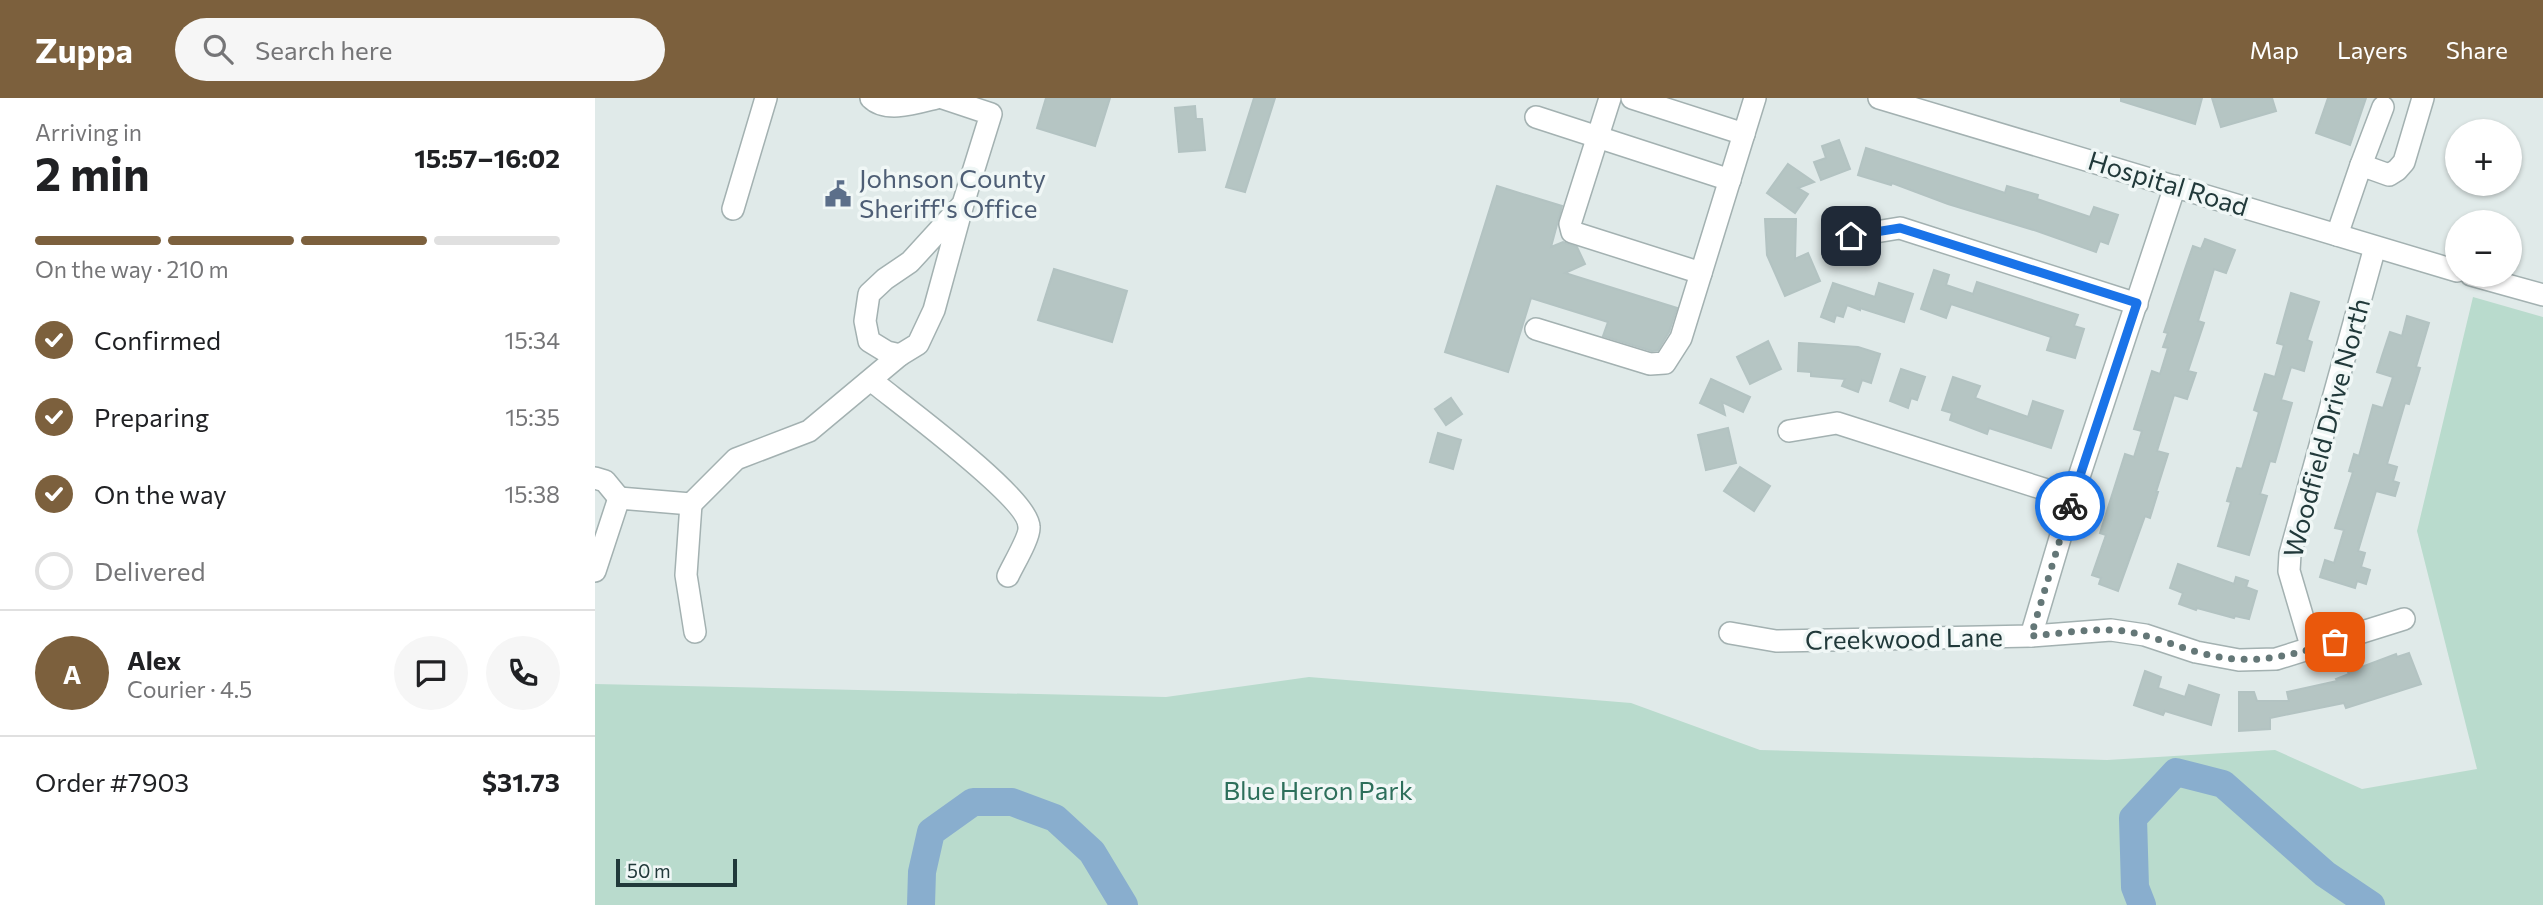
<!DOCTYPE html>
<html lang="en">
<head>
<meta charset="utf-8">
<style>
	:root { --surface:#fff; --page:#f6f6f6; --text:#202124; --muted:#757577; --line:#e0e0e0; --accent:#7c603d }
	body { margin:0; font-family:Commissioner,sans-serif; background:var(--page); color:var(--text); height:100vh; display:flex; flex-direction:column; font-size:26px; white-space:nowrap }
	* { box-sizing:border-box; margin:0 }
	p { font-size:23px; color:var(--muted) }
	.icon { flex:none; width:38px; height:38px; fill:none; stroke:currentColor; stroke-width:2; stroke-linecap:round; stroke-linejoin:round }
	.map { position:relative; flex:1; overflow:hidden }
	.drawer { display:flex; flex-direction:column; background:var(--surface); width:595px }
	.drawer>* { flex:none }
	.buttons { position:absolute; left:1850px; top:21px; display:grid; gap:14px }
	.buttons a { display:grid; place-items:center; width:77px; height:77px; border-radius:50%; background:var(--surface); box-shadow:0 2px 5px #0004; font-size:35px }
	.scale { position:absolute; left:21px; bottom:18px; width:121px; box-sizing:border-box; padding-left:7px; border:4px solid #21393a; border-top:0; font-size:19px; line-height:24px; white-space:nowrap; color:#21393a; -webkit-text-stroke:5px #f0f7f6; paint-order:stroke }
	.pin { position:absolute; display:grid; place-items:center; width:60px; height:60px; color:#fff; margin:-30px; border-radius:14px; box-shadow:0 4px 10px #0006 }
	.courier { position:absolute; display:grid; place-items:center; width:70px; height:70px; margin:-35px; border:5px solid #1a73e8; border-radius:50%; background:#fff; color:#222; box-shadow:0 2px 9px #0007 }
	.overview em { font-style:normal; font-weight:700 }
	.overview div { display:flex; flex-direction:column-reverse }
	.overview { display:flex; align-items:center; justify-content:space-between; height:119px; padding:0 35px }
	h1 { font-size:46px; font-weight:700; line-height:52px }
	.bar { display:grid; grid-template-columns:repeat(4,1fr); gap:10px 7px; align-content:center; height:84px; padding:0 35px }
	.bar i { height:9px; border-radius:5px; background:var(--line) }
	.bar .current { background:var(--accent) }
	.bar p { grid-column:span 4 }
	.line { display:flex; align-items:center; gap:18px; padding:0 35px; border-top:2px solid var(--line) }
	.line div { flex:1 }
	.round { display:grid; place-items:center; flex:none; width:74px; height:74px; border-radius:37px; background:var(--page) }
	ol { padding:0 35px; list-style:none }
	li { display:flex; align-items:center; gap:21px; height:77px }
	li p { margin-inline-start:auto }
	li .icon { padding:7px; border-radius:50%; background:var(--accent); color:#fff; stroke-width:4 }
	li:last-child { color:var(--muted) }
	li i { width:38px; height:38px; border:4px solid var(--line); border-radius:50% }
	header { display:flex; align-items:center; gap:42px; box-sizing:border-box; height:98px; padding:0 35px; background:var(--accent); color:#fff }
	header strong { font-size:33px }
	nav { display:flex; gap:38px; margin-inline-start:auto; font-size:24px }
	.search { width:490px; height:63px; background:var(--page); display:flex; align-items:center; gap:18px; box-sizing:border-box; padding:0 24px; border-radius:38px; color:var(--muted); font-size:26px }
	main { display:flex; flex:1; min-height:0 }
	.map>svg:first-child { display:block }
</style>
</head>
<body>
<header>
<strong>Zuppa</strong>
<div class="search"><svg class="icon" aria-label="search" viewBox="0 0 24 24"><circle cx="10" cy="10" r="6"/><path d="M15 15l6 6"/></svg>Search here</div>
<nav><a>Map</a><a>Layers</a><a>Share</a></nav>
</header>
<main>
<section class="drawer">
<div class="overview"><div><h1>2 min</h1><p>Arriving in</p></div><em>15:57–16:02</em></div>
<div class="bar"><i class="current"></i><i class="current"></i><i class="current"></i><i></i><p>On the way · 210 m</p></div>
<ol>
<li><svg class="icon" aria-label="check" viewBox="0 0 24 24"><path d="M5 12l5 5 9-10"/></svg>Confirmed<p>15:34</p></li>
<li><svg class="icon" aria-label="check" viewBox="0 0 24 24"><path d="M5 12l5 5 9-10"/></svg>Preparing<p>15:35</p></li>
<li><svg class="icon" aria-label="check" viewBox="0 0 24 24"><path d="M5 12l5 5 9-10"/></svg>On the way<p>15:38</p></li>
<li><i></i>Delivered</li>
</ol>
<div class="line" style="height:126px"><b class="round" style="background:var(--accent);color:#fff">A</b><div><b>Alex</b><p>Courier · 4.5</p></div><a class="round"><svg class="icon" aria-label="chat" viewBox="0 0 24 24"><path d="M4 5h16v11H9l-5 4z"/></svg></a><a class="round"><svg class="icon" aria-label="phone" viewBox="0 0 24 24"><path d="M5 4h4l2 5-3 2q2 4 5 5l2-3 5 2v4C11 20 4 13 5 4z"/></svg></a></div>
<div class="line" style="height:91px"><div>Order #7903</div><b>$31.73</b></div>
</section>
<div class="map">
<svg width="1948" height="807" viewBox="0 0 1948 807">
	<rect width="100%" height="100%" fill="#e0eae9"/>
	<path fill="#b9dbcd" d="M 1878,199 L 1948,219 L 1948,807 L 0,807 L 0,586 L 571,599 L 714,579 L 1036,605 L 1165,652 L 1512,662 L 1680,652 L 1767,691 L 1882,671 L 1822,433 Z"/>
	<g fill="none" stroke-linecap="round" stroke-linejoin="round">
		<g stroke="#89aece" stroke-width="28">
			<path d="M 326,807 L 327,774 L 336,734 L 378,704 L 417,704 L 460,720 L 497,754 L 529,807"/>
			<path d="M 1547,807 L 1540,789 L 1538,720 L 1581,674 L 1628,686 L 1730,776 L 1776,807"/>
		</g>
	</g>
	<g fill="#b5c5c3" stroke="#b3c3c2" stroke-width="2">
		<path d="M 451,0 L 515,0 L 500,48 L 442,30 Z"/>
		<path d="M 659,0 L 680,0 L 650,94 L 631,89 Z"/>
		<path d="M 1526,0 L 1607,0 L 1600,26 L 1526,3 Z"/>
		<path d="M 1617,0 L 1677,0 L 1681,13 L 1626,29 Z"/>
		<path d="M 1733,0 L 1771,0 L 1755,47 L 1721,35 Z"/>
		<path d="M 600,8 L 601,21 L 607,21 L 610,52 L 584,54 L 580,10 Z"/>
		<path d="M 1244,42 L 1255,71 L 1226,82 L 1219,64 L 1231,60 L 1227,48 Z"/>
		<path d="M 1271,50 L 1410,95 L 1412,88 L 1443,97 L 1442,101 L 1495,119 L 1499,109 L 1523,117 L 1513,146 L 1505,143 L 1501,154 L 1442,133 L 1353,106 L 1297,85 L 1296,87 L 1263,77 Z"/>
		<path d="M 1193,66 L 1219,84 L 1203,90 L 1213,96 L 1200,115 L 1172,95 Z"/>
		<path d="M 902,88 L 967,108 L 956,149 L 968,144 L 982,149 L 990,166 L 970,175 L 1082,210 L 1074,234 L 1063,252 L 1057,253 L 1008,238 L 1013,224 L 936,200 L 913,274 L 850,254 Z"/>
		<path d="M 1170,121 L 1201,121 L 1200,161 L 1213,155 L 1225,183 L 1190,198 L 1172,157 Z"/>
		<path d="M 1610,141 L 1640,152 L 1631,175 L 1619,171 L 1603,223 L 1609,225 L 1593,273 L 1601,275 L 1592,301 L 1579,297 L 1562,353 L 1573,356 L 1561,394 L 1563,394 L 1555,420 L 1550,418 L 1523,493 L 1504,486 L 1506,480 L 1497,477 L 1511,437 L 1505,435 L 1530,356 L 1539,359 L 1547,333 L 1539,331 L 1557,273 L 1565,276 L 1573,250 L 1568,249 L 1573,235 L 1569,234 L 1590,171 L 1598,148 L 1606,151 Z"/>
		<path d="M 459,171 L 532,193 L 517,244 L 443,222 Z"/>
		<path d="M 1339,172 L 1354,177 L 1351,187 L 1378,196 L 1382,184 L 1483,217 L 1479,228 L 1489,231 L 1480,260 L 1452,252 L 1456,239 L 1356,206 L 1351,220 L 1326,211 Z"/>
		<path d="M 1238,185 L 1280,199 L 1284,185 L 1318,196 L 1309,224 L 1265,210 L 1265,212 L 1252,207 L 1248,219 L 1241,217 L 1239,224 L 1226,219 Z"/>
		<path d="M 1696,195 L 1724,204 L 1712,242 L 1717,244 L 1709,273 L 1696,269 L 1686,302 L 1697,305 L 1680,364 L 1675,363 L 1665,396 L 1672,398 L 1654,457 L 1623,448 L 1636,404 L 1632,403 L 1642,370 L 1647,371 L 1664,314 L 1659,312 L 1670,276 L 1680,279 L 1689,247 L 1682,245 Z"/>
		<path d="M 1812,218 L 1834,225 L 1821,269 L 1825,270 L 1814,306 L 1810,305 L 1792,366 L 1802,369 L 1798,383 L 1804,385 L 1800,398 L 1781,393 L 1763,453 L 1770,455 L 1766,469 L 1775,472 L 1771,486 L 1762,483 L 1760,490 L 1725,479 L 1730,462 L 1739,465 L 1749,432 L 1740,430 L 1758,374 L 1754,373 L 1759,356 L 1764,358 L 1778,307 L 1788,310 L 1798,279 L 1782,274 L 1787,258 L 1795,234 L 1807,238 Z"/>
		<path d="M 1173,243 L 1186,271 L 1155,286 L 1142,259 Z"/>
		<path d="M 1204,245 L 1263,249 L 1285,256 L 1276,285 L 1267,282 L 1263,294 L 1247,288 L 1250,281 L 1216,278 L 1216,274 L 1203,273 Z"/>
		<path d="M 1306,271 L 1330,279 L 1322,302 L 1316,300 L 1313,310 L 1295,303 Z"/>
		<path d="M 1358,279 L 1385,288 L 1380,300 L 1433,319 L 1438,303 L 1468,313 L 1456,350 L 1394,330 L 1392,336 L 1355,322 L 1357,315 L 1347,312 Z"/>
		<path d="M 1116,281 L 1155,299 L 1148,314 L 1127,304 L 1130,317 L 1105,305 Z"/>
		<path d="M 856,300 L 867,316 L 851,327 L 840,311 Z"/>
		<path d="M 1133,330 L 1141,365 L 1111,372 L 1103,337 Z"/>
		<path d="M 843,335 L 866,342 L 858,371 L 835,364 Z"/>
		<path d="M 1145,369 L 1175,388 L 1159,413 L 1129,393 Z"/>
		<path d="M 1583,466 L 1639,486 L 1641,479 L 1653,483 L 1651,489 L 1662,493 L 1654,521 L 1640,518 L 1639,520 L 1602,510 L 1601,512 L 1584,506 L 1588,495 L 1575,490 Z"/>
		<path d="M 1814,555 L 1826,586 L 1751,610 L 1749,605 L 1675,620 L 1675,631 L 1644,633 L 1644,594 L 1659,594 L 1662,603 L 1694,603 L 1692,594 L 1742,583 L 1741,581 L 1754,576 L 1753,574 L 1801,556 L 1802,559 Z"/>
		<path d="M 1550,573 L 1566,579 L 1563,590 L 1590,599 L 1594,587 L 1624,597 L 1616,627 L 1570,613 L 1568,617 L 1539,607 Z"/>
	</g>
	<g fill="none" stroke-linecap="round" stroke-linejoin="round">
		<g stroke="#a3b1b1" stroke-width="24">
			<g id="minor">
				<path d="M 276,0 C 291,15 321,5 341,0"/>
				<path d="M 348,0 L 396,16 L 368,106 L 315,164 L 290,181 L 274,196 L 270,223 L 274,243 L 292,254 L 305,257 L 323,246 L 339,212 L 368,106"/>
				<path d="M 1015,0 L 975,126 L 977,134 L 1106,175"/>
				<path d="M 1037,0 L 1149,36"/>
				<path d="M 1284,0 L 1862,173"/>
				<path d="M 941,19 L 1135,82"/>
				<path d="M 1766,67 L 1788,9"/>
				<path d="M 138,111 L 171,0"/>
				<path d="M 1742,137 L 1766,67 L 1794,77 L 1802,72 L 1809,64 L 1828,0"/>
				<path d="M 1256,138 L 1305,130 L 1542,206"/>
				<path d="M 1876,177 L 1948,197"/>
				<path d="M 941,231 L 1055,266 L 1070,265 L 1086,240 L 1160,0"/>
				<path d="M 277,283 C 304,305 434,400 434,429 C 435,439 418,467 413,478"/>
				<path d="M 1194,333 L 1242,325 L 1477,400"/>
				<path d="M 0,380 L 10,383 L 24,400"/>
				<path d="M 96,406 L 91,477 L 100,534"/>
				<path d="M 0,473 L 24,400 L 96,406 L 141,361 L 214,333 L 305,257"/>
				<path d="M 1135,535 L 1181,543 L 1436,538 L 1516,532 L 1550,537 L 1601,554 L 1644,562 L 1681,561 L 1809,521"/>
				<path d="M 1436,538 L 1477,400 L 1580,88"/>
				<path d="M 1717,551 L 1694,473 L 1695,456 L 1780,149"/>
			</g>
		</g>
		<use href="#minor" stroke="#fff" stroke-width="21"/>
	</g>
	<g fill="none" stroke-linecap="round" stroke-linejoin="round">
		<path stroke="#647777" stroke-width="7" stroke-dasharray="0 12.6" d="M 1475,408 L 1436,538 C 1462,536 1490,531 1516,532 C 1545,533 1572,545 1599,553 C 1652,569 1688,560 1740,544"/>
		<path stroke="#1a73e8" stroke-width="9" d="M 1256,138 L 1305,130 L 1542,205 L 1475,408"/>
	</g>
	<defs>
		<g id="civic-bare" transform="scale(2.1)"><path d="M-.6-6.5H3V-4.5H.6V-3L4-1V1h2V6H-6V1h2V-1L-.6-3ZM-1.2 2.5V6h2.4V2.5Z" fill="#5c6f8a" stroke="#f0f7f6" stroke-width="2.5" paint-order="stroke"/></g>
	</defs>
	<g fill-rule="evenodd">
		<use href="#civic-bare" x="243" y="96"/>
	</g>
	<g text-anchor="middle" stroke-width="7" stroke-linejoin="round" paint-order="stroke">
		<g font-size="26" fill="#4e5e75" stroke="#f0f7f6" text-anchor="start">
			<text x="264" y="90">Johnson County<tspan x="264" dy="30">Sheriff's Office</tspan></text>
		</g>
		<g font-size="26" fill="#21393a" stroke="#f0f7f6">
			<text transform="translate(1573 86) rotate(17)" y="9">Hospital Road</text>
			<text transform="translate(1732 330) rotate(-75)" y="9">Woodfield Drive North</text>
			<text transform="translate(1309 541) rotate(-1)" y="9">Creekwood Lane</text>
		</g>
		<g font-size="26" fill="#2d6f5b" stroke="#f0f7f6">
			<text x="723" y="702">Blue Heron Park</text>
		</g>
	</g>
</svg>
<div class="buttons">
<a>+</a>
<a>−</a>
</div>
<div class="scale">50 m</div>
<div class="pin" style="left:1740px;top:544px;background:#ea580c"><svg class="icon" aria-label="bag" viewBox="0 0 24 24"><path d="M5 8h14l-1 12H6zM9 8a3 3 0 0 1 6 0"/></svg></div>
<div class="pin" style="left:1256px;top:138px;background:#1f2937"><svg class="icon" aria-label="home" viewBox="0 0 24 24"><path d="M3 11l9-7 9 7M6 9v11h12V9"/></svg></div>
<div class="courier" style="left:1475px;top:408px"><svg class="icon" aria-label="bike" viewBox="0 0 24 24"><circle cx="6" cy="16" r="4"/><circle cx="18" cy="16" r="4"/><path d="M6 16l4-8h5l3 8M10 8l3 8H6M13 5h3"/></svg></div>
</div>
</main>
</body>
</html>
